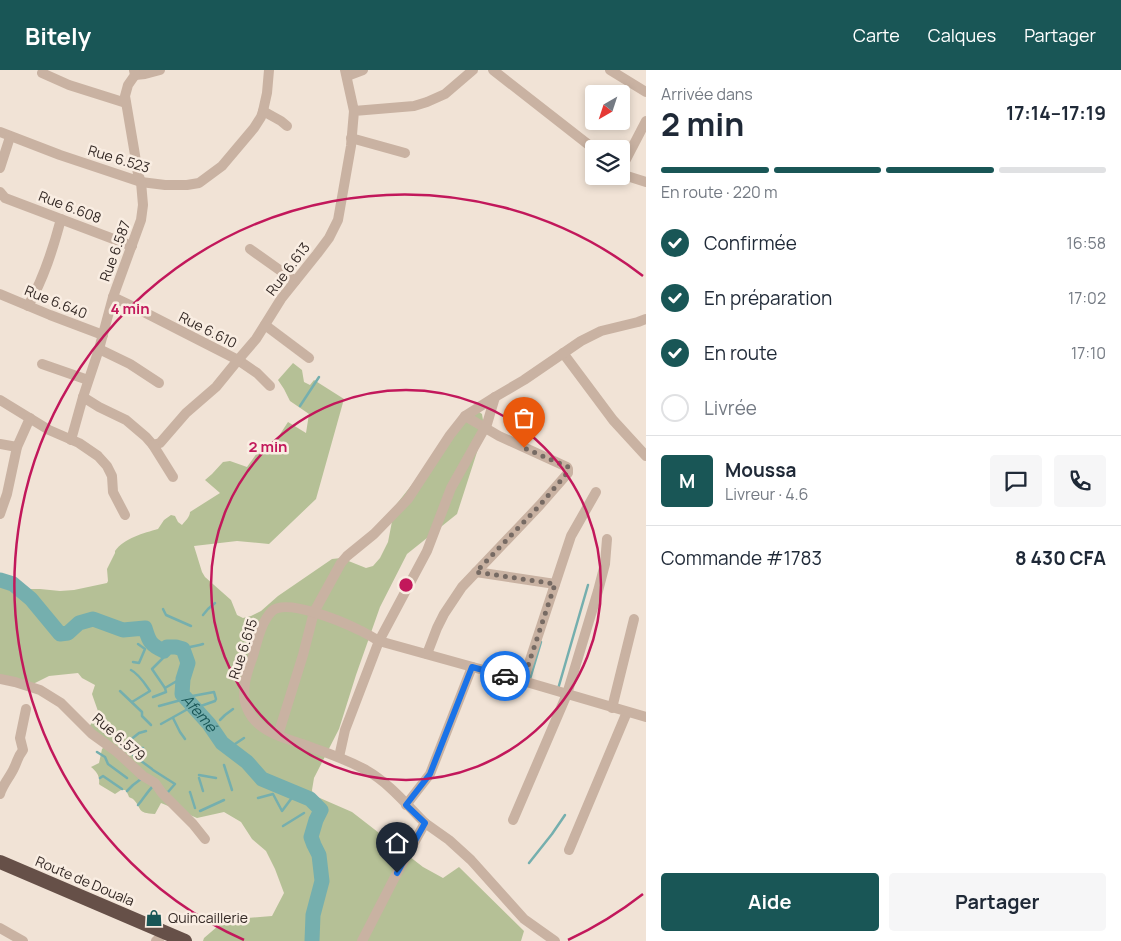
<!DOCTYPE html>
<html lang="fr">
<head>
<meta charset="utf-8">
<style>
	:root { --surface:#fff; --page:#f6f6f7; --text:#1f2937; --muted:#747a83; --line:#e0e1e3; --accent:#195656 }
	body { margin:0; font-family:Manrope,sans-serif; background:var(--page); color:var(--text); height:100vh; display:flex; flex-direction:column; font-size:19px; white-space:nowrap }
	* { box-sizing:border-box; margin:0 }
	p { font-size:16px; color:var(--muted) }
	.icon { flex:none; width:28px; height:28px; fill:none; stroke:currentColor; stroke-width:2; stroke-linecap:round; stroke-linejoin:round }
	.map { position:relative; flex:1; overflow:hidden }
	.drawer { display:flex; flex-direction:column; background:var(--surface); width:475px }
	.drawer>* { flex:none }
	.needle { width:32px; rotate:219deg }
	.tools { position:absolute; left:585px; top:15px; display:grid; gap:10px }
	.tools a { display:grid; place-items:center; width:45px; height:45px; border-radius:5px; background:var(--surface); box-shadow:0 2px 8px #0003; font-size:25px }
	.pin { position:absolute; display:grid; place-items:center; width:42px; height:42px; color:#fff; margin:-51px -21px; border-radius:50% 50% 50% 0; rotate:-45deg; box-shadow:0 0 5px #0007 }
	.pin .icon { rotate:45deg }
	.courier { position:absolute; display:grid; place-items:center; width:50px; height:50px; margin:-25px; border:4px solid #1a73e8; border-radius:50%; background:#fff; color:#222; box-shadow:0 1px 6px #0007 }
	.overview em { font-style:normal; font-weight:700 }
	.overview div { display:flex; flex-direction:column-reverse }
	.overview { display:flex; align-items:center; justify-content:space-between; height:85px; padding:0 15px }
	h1 { font-size:32px; font-weight:700; line-height:38px }
	.bar { display:grid; grid-template-columns:repeat(4,1fr); gap:8px 5px; align-content:center; height:60px; padding:0 15px }
	.bar i { height:6px; border-radius:4px; background:var(--line) }
	.bar .on { background:var(--accent) }
	.bar p { grid-column:span 4 }
	.line { display:flex; align-items:center; gap:12px; padding:0 15px; border-top:1px solid var(--line) }
	.line div { flex:1 }
	.round { display:grid; place-items:center; flex:none; width:52px; height:52px; border-radius:5px; background:var(--page) }
	ol { padding:0 15px; list-style:none }
	li { display:flex; align-items:center; gap:15px; height:55px }
	li p { margin-inline-start:auto }
	li .icon { padding:5px; border-radius:50%; background:var(--accent); color:#fff; stroke-width:4 }
	li:last-child { color:var(--muted) }
	li i { width:28px; height:28px; border:2px solid var(--line); border-radius:50% }
	.primary-button { display:flex; gap:10px; margin-top:auto; padding:10px 15px }
	.primary-button a { flex:1; height:58px; border-radius:5px; background:var(--accent); color:#fff; font-size:20px; font-weight:700; line-height:58px; text-align:center }
	.primary-button a+a { background:var(--page); color:var(--text) }
	header { display:flex; align-items:center; gap:30px; box-sizing:border-box; height:70px; padding:0 25px; background:var(--accent); color:#fff }
	header strong { font-size:24px }
	nav { display:flex; gap:28px; margin-inline-start:auto; font-size:18px }
	main { display:flex; flex:1; min-height:0 }
	.map>svg:first-child { display:block }
</style>
</head>
<body>
<header>
<strong>Bitely</strong>
<nav><a>Carte</a><a>Calques</a><a>Partager</a></nav>
</header>
<main>
<div class="map">
<svg width="646" height="871" viewBox="0 0 646 871">
	<rect width="100%" height="100%" fill="#f1e3d6"/>
	<path fill="#b5c096" d="M 293,293 L 302,300 L 304,312 L 310,315 L 314,310 L 344,329 L 316,429 L 269,474 L 237,471 L 194,476 L 202,502 L 205,507 L 231,530 L 237,545 L 243,548 L 251,546 L 261,541 L 278,526 L 332,489 L 341,488 L 366,498 L 373,496 L 380,488 L 388,472 L 395,436 L 472,339 L 479,342 L 482,344 L 483,350 L 478,379 L 457,444 L 407,484 L 380,537 L 356,605 L 339,659 L 314,708 L 312,720 L 313,725 L 352,742 L 423,797 L 443,808 L 459,797 L 524,861 L 521,871 L 203,871 L 204,868 L 225,850 L 272,846 L 284,823 L 275,799 L 266,781 L 252,769 L 241,752 L 224,742 L 197,748 L 161,733 L 155,744 C 136,743 143,739 133,729 C 132,728 130,728 129,727 C 128,724 127,722 125,720 L 121,720 L 115,724 L 100,715 L 99,714 C 100,706 97,702 91,697 L 99,693 L 102,679 L 106,675 L 87,659 L 99,644 L 93,627 L 92,624 L 95,615 L 82,608 L 78,603 L 49,606 L 23,619 L 0,607 L 0,516 L 11,519 L 40,519 L 60,521 L 74,520 L 107,513 L 108,511 L 107,499 L 115,483 L 115,481 C 124,468 144,463 158,459 L 164,450 L 171,445 L 175,446 L 178,452 L 182,455 C 185,451 190,447 190,442 L 220,423 L 205,410 L 212,404 L 223,392 L 230,391 L 247,397 L 262,376 L 266,380 L 269,381 L 288,352 L 306,363 L 309,344 L 290,331 L 284,319 L 278,310 Z"/>
	<g fill="none" stroke-linecap="round" stroke-linejoin="round">
		<g stroke="#75afae" stroke-width="2.5">
			<path d="M 300,336 L 319,307"/>
			<path d="M 163,539 L 166,545 L 191,556"/>
			<path d="M 203,545 L 208,539 L 215,533"/>
			<path d="M 183,581 C 189,575 195,577 203,574"/>
			<path d="M 164,584 L 163,588 L 152,599 L 165,618"/>
			<path d="M 133,592 L 139,593 L 145,579 L 138,574"/>
			<path d="M 131,600 C 139,604 145,614 150,621 L 132,632"/>
			<path d="M 530,609 L 541,572"/>
			<path d="M 558,619 L 588,515"/>
			<path d="M 120,621 L 142,642 L 142,646 L 151,655"/>
			<path d="M 153,627 L 166,622 L 165,618 L 187,605"/>
			<path d="M 183,627 L 187,627 L 214,622 L 216,629 L 215,631 L 198,637 L 196,640"/>
			<path d="M 159,636 L 181,630"/>
			<path d="M 173,648 L 180,662 L 185,669"/>
			<path d="M 220,650 L 225,645 L 233,639"/>
			<path d="M 161,654 L 186,640"/>
			<path d="M 232,676 L 244,668"/>
			<path d="M 143,678 L 141,678 L 133,685 L 152,699"/>
			<path d="M 119,679 L 139,663 L 146,661"/>
			<path d="M 97,682 L 105,687 L 108,694 L 127,708"/>
			<path d="M 224,695 L 232,720"/>
			<path d="M 153,700 L 175,714 L 168,722 L 166,722"/>
			<path d="M 199,705 L 216,708"/>
			<path d="M 100,708 L 103,706 L 122,719"/>
			<path d="M 199,708 L 203,721"/>
			<path d="M 127,721 L 133,715 L 141,709"/>
			<path d="M 190,722 L 195,738"/>
			<path d="M 258,728 L 273,724 L 282,741 L 294,725"/>
			<path d="M 138,735 C 144,728 147,722 154,715"/>
			<path d="M 200,741 L 224,730"/>
			<path d="M 283,756 L 304,743"/>
			<path d="M 529,793 L 552,764 L 565,745"/>
		</g>
		<path stroke="#75afae" stroke-width="15" id="s1" d="M 0,510 L 13,514 L 31,529 L 60,564 L 68,563 L 79,553 L 93,549 L 123,560 L 145,558 C 149,571 150,575 164,581 L 167,577 L 176,577 L 183,579 L 188,593 L 183,609 L 182,624 L 209,654 L 222,673 L 247,692 L 262,709 L 310,729 L 321,740 L 316,750 L 311,767 L 314,775 L 319,785 L 322,811 L 313,845 L 312,871"/>
		<g stroke="#c9b2a2" stroke-width="10">
			<path d="M 345,0 L 354,41"/>
			<path d="M 493,0 L 594,79"/>
			<path d="M 610,0 L 646,22"/>
			<path d="M 42,3 L 69,15 L 126,33"/>
			<path d="M 135,5 L 145,4 L 160,0"/>
			<path d="M 347,6 L 363,0"/>
			<path d="M 263,41 L 267,23 L 269,0"/>
			<path d="M 0,62 L 60,85 L 141,112 L 165,115 L 187,115 L 199,113 L 222,96 L 254,58 L 261,47 L 263,41 L 281,51 L 287,56"/>
			<path d="M 351,68 L 405,83"/>
			<path d="M 0,98 L 10,67"/>
			<path d="M 621,99 L 646,51"/>
			<path d="M 621,101 L 627,106 L 646,112"/>
			<path d="M 0,122 L 5,128 L 132,176"/>
			<path d="M 250,179 L 295,211"/>
			<path d="M 0,224 L 50,245 L 103,265"/>
			<path d="M 113,227 L 136,238 L 238,290 L 257,303 L 270,316"/>
			<path d="M 28,236 C 44,208 53,179 61,149"/>
			<path d="M 265,255 L 309,288"/>
			<path d="M 99,279 L 130,294 L 159,313"/>
			<path d="M 563,283 L 613,350 L 646,386"/>
			<path d="M 42,294 L 88,310"/>
			<path d="M 83,327 L 99,337 L 126,350 L 146,367 L 153,375 L 160,373 L 186,343 L 216,317 L 238,290 L 256,269 L 281,229 L 317,184 L 329,168 L 338,150 L 351,76 L 354,41 L 414,36 L 427,32 L 445,24 L 473,0"/>
			<path d="M 0,330 L 49,360 L 79,373 L 98,386 L 107,396 L 112,406 L 113,422 L 125,445"/>
			<path d="M 71,370 L 83,327 L 99,279 L 113,227 L 141,150 L 143,135 L 141,112 L 138,104 L 134,79 L 125,26 L 128,15 L 135,5 L 134,0"/>
			<path d="M 0,374 L 17,377"/>
			<path d="M 153,375 L 173,407"/>
			<path d="M 0,444 L 7,424 L 17,377 L 30,348"/>
			<path d="M 476,502 L 555,514"/>
			<path d="M 427,584 L 437,558 L 444,544 L 462,517 L 540,435 L 568,403 L 568,399 L 567,397 L 499,366 L 465,346"/>
			<path d="M 0,609 L 15,612 L 40,620 L 61,633 L 92,664 L 117,682 L 143,706 L 155,713 L 162,723 L 193,754 L 205,769"/>
			<path d="M 523,611 L 571,466 L 596,422"/>
			<path d="M 612,638 L 634,549"/>
			<path d="M 278,665 L 303,585 L 314,542 L 341,493 L 347,486 L 374,464 L 408,429 L 450,365 L 465,346 L 495,327 L 524,310 L 581,271 L 601,261 L 638,252 L 646,249"/>
			<path d="M 339,687 L 345,660 L 379,571 L 427,481 L 451,418 L 487,354 L 495,327"/>
			<path d="M 0,724 C 3,714 10,707 14,698 C 18,690 17,688 23,680 L 20,668 L 26,639"/>
			<path d="M 406,735 L 430,704 L 472,597"/>
			<path d="M 513,750 L 567,624 L 598,521 L 605,494 L 607,469"/>
			<path d="M 425,753 L 449,770 L 471,790 L 524,849 L 555,871"/>
			<path d="M 569,780 L 627,642"/>
			<path d="M 0,858 L 23,871"/>
			<path d="M 156,871 L 165,863"/>
			<path d="M 362,871 L 397,803 L 425,753 C 406,734 389,713 366,700 C 349,691 331,684 313,678 C 290,669 257,664 247,638 C 240,622 247,602 253,586 C 257,572 261,552 272,541 C 287,528 343,552 359,560 C 366,563 372,567 379,571 L 523,611 L 646,647"/>
		</g>
		<path stroke="#665048" stroke-width="14" d="M 0,792 L 185,871"/>
	</g>
	<g fill="none" stroke-linecap="round" stroke-linejoin="round">
		<path stroke="#766a63" stroke-width="5" stroke-dasharray="0 9" d="M 505,606 L 523,611 L 555,514 L 476,502 L 540,435 L 568,402 L 568,397 L 524,378"/>
		<path stroke="#1a73e8" stroke-width="6" d="M 397,803 L 425,753 L 406,735 L 430,704 L 472,597 L 505,606"/>
	</g>
	<g fill="none" stroke="#c2185b" stroke-width="2.5">
		<circle cx="406" cy="515" r="195"/>
		<path d="M643 824A390 390 0 0 1 568 870M244 870A390 390 0 1 1 643 206"/>
	</g>
	<defs>
		<g id="shop-bare" transform="scale(1.35)"><path d="M-5-2.5h2.3a2.7 3.5 0 0 1 5.4 0H5L5.5 6h-11ZM-1.5-2.5h3a1.5 2.3 0 0 0-3 0Z" fill="#195656" stroke="#f9ede2" stroke-width="2.5" paint-order="stroke"/></g>
	</defs>
	<g fill-rule="evenodd">
		<use href="#shop-bare" x="154" y="848"/>
	</g>
	<g text-anchor="middle" stroke-width="5" stroke-linejoin="round" paint-order="stroke">
		<g font-size="14" fill="#342925" stroke="#f9ede2">
			<text transform="translate(119 89) rotate(17)" y="5">Rue 6.523</text>
			<text transform="translate(70 137) rotate(21)" y="5">Rue 6.608</text>
			<text transform="translate(115 181) rotate(-70)" y="5">Rue 6.587</text>
			<text transform="translate(288 199) rotate(-53)" y="5">Rue 6.613</text>
			<text transform="translate(56 232) rotate(22)" y="5">Rue 6.640</text>
			<text transform="translate(208 260) rotate(27)" y="5">Rue 6.610</text>
			<text transform="translate(243 579) rotate(-72)" y="5">Rue 6.615</text>
			<text transform="translate(119 667) rotate(41)" y="5">Rue 6.579</text>
			<text transform="translate(85 811) rotate(23)" y="5">Route de Douala</text>
		</g>
		<g font-size="14" fill="#342925" stroke="#f9ede2" text-anchor="start">
			<text x="168" y="853">Quincaillerie</text>
		</g>
		<g font-size="15" font-style="italic" fill="#195656" stroke="#f9ede2">
			<text dy="5" stroke="none"><textPath href="#s1" startOffset="299">Afemé</textPath></text>
		</g>
	</g>
	<circle cx="406" cy="515" r="8" fill="#c2185b" stroke="#f9ede2" stroke-width="2.5"/>
	<g font-size="15" text-anchor="middle" font-weight="bold" fill="#c2185b" stroke="#f9ede2" stroke-width="5" stroke-linejoin="round" paint-order="stroke">
		<text x="130" y="244">4 min</text>
		<text x="268" y="382">2 min</text>
	</g>
</svg>
<div class="tools">
<a><svg class="needle" viewBox="-14 -14 28 28"><path d="M0-13l5 13h-10z" fill="#e53935"/><path d="M0 13l5-13h-10z" fill="#747a83"/></svg></a>
<a><svg class="icon" aria-label="layers" viewBox="0 0 24 24"><path d="M12 4l9 5-9 5-9-5zM3 14l9 5 9-5"/></svg></a>
</div>
<div class="pin" style="left:524px;top:378px;background:#ea580c"><svg class="icon" aria-label="bag" viewBox="0 0 24 24"><path d="M5 8h14l-1 12H6zM9 8a3 3 0 0 1 6 0"/></svg></div>
<div class="pin" style="left:397px;top:803px;background:#1f2937"><svg class="icon" aria-label="home" viewBox="0 0 24 24"><path d="M3 11l9-7 9 7M6 9v11h12V9"/></svg></div>
<div class="courier" style="left:505px;top:606px"><svg class="icon" aria-label="car" viewBox="0 0 24 24"><path d="M5 17H2v-5l4-1 3-4h7l3 4 3 1v5h-3M9 17h6M6 11h13"/><circle cx="7" cy="17" r="2"/><circle cx="17" cy="17" r="2"/></svg></div>
</div>
<section class="drawer">
<div class="overview"><div><h1>2 min</h1><p>Arrivée dans</p></div><em>17:14–17:19</em></div>
<div class="bar"><i class="on"></i><i class="on"></i><i class="on"></i><i></i><p>En route · 220 m</p></div>
<ol>
<li><svg class="icon" aria-label="check" viewBox="0 0 24 24"><path d="M5 12l5 5 9-10"/></svg>Confirmée<p>16:58</p></li>
<li><svg class="icon" aria-label="check" viewBox="0 0 24 24"><path d="M5 12l5 5 9-10"/></svg>En préparation<p>17:02</p></li>
<li><svg class="icon" aria-label="check" viewBox="0 0 24 24"><path d="M5 12l5 5 9-10"/></svg>En route<p>17:10</p></li>
<li><i></i>Livrée</li>
</ol>
<div class="line" style="height:90px"><b class="round" style="background:var(--accent);color:#fff">M</b><div><b>Moussa</b><p>Livreur · 4.6</p></div><a class="round"><svg class="icon" aria-label="chat" viewBox="0 0 24 24"><path d="M4 5h16v11H9l-5 4z"/></svg></a><a class="round"><svg class="icon" aria-label="phone" viewBox="0 0 24 24"><path d="M5 4h4l2 5-3 2q2 4 5 5l2-3 5 2v4C11 20 4 13 5 4z"/></svg></a></div>
<div class="line" style="height:65px"><div>Commande #1783</div><b>8 430 CFA</b></div>
<div class="primary-button"><a>Aide</a><a>Partager</a></div>
</section>
</main>
</body>
</html>
